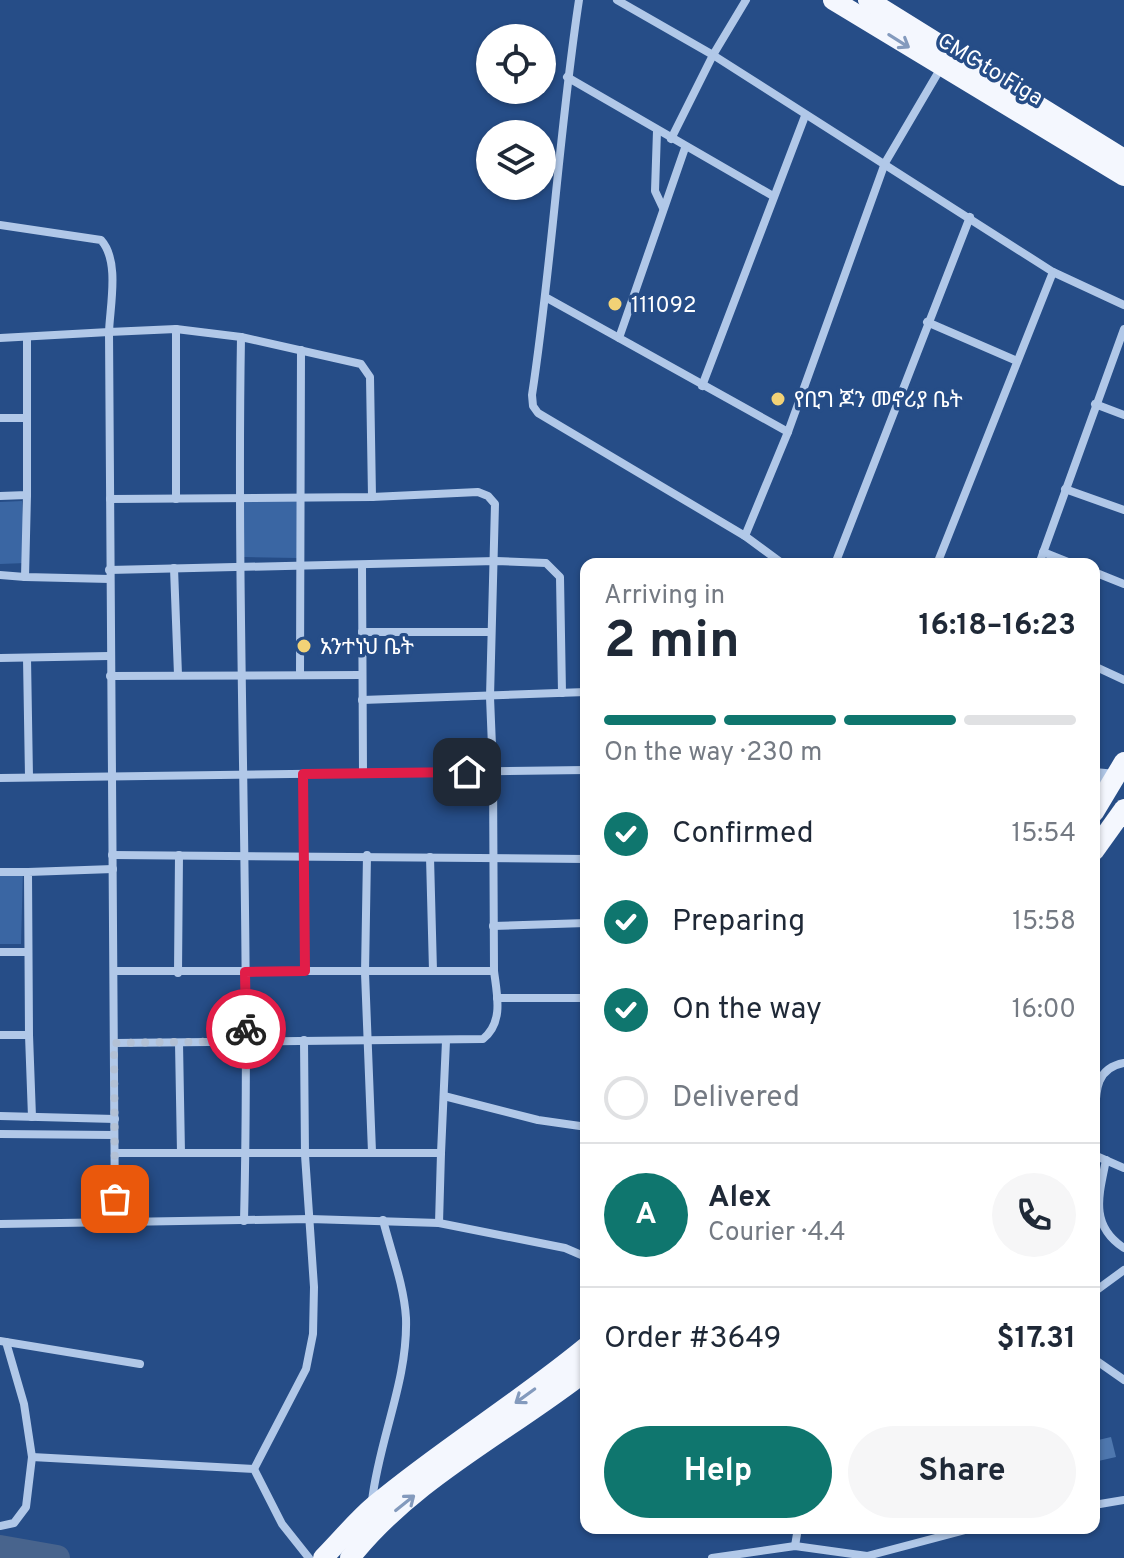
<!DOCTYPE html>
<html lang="en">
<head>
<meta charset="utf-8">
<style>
	:root { --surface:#fff; --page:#f6f6f7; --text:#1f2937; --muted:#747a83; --line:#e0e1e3; --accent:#0f766e }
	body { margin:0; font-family:Overpass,"Noto Sans Ethiopic",sans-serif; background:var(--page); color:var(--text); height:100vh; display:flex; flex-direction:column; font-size:30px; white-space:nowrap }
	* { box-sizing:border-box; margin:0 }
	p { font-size:26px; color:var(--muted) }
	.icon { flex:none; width:44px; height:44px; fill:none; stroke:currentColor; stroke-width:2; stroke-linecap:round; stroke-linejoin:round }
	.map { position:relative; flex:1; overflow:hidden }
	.panel { position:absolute; left:580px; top:558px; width:520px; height:976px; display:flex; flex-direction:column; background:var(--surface); border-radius:16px; box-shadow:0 2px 6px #0004 }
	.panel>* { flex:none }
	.controls { position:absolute; left:476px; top:24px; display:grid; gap:16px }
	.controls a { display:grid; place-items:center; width:80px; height:80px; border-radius:50%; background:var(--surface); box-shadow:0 2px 6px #0004; font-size:40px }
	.pin { position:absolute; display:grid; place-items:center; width:68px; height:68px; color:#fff; margin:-34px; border-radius:16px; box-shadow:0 4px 12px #0006 }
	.courier { position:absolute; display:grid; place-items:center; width:80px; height:80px; margin:-40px; border:6px solid #e11d48; border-radius:50%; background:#fff; color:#222; box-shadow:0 2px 10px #0007 }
	.overview em { font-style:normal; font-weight:700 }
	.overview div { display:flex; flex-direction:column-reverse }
	.overview { display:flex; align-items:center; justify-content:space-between; height:136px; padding:0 24px }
	h1 { font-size:52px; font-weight:700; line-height:60px }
	.bar { display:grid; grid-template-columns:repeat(4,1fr); gap:12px 8px; align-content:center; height:96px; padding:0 24px }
	.bar i { height:10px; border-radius:6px; background:var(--line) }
	.bar .current { background:var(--accent) }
	.bar p { grid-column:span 4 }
	.line { display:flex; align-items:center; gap:20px; padding:0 24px; border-top:2px solid var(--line) }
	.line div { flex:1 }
	.round { display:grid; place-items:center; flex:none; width:84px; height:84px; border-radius:42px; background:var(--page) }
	ol { padding:0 24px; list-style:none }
	li { display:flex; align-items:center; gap:24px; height:88px }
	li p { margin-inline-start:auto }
	li .icon { padding:8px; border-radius:50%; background:var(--accent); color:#fff; stroke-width:4 }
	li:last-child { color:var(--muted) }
	li i { width:44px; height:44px; border:4px solid var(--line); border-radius:50% }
	.action { display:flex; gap:16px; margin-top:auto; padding:16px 24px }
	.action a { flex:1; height:92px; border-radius:48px; background:var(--accent); color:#fff; font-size:32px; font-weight:700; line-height:92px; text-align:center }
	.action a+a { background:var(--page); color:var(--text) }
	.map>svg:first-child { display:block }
</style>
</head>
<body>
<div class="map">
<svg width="1124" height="1558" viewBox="0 0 1124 1558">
	<rect width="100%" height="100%" fill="#264d87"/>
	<g fill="#3a66a3">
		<path d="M 297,500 L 297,558 L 244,557 L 241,502 Z"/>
		<path d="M 22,501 L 26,563 L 0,564 L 0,502 Z"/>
		<path d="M 0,868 L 23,868 L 21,944 L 0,944 Z"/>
	</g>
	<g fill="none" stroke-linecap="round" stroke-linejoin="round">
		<path stroke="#48648d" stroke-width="26" d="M 0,1548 L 57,1558"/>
	</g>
	<path fill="#4e77ae" d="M 1111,1437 L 1116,1457 L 1094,1462 L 1094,1441 Z"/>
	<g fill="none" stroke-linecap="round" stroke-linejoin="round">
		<g stroke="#b1c8e8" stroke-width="8">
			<path d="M 579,0 C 559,131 552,264 532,395 L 533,406 L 538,413 L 745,536 L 783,564"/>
			<path d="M 617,0 L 713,55 L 1053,272 L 1124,305"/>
			<path d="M 567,77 L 773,196"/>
			<path d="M 657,131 L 655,191 L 663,208"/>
			<path d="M 671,139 L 713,55 L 746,0"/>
			<path d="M 685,148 L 619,338 L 788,432"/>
			<path d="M 0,225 L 101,240 C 120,261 110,305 109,332 L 176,329 L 176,499"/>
			<path d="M 547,298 L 619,338"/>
			<path d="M 927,322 L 1017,361"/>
			<path d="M 176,329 L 241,337 L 361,364 L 370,377 L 372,497"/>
			<path d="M 241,337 C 236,632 251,926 244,1221"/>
			<path d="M 0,338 L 109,332 L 115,1222"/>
			<path d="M 702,386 L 805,116"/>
			<path d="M 1095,404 L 1124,415"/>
			<path d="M 0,418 L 27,418"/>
			<path d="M 1065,489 L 1124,510"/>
			<path d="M 27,495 L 25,577 L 110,579"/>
			<path d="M 0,496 L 27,495 L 27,338"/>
			<path d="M 110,499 L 372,497 L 478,492 L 488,496 L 495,504 L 490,697 L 493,771 L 494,971 L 114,971"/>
			<path d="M 745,536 L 788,432 L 885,163 L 942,66"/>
			<path d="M 1043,552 L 1073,564"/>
			<path d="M 835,564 L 970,217"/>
			<path d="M 937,564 L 1053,272"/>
			<path d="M 1039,564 L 1124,329"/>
			<path d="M 362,565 L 363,773"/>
			<path d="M 174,568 L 178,675"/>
			<path d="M 109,570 L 496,561 L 546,563 L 560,577 L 562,693"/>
			<path d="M 1094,572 L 1124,584"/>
			<path d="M 0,575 L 25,577"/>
			<path d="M 362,632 L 490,632"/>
			<path d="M 0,658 L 109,656"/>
			<path d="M 27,658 L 29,777"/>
			<path d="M 1094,666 L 1124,680"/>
			<path d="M 300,674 L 301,350"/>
			<path d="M 110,676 L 361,675"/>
			<path d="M 362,700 L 586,692"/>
			<path d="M 303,774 L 305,971"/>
			<path d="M 0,778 L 586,770"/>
			<path d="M 112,855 L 586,859"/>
			<path d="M 367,855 L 365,973 L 372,1152"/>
			<path d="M 430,857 L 433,971"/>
			<path d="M 0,872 L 28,872"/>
			<path d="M 493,926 L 586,923"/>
			<path d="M 0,952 L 27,952"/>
			<path d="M 178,973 L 179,855"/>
			<path d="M 497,998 L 586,998"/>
			<path d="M 0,1035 L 29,1035 L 32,1117"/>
			<path d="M 29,1035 L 28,872 L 113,869"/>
			<path d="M 114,1043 L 483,1039 C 504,1022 497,995 494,971"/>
			<path d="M 179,1043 L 181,1153"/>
			<path d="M 444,1096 L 538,1120 L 580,1126"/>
			<path d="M 0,1116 L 115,1119"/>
			<path d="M 1094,1131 C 1097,1101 1090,1069 1124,1063"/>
			<path d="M 0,1134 L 114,1135"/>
			<path d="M 115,1153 L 441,1153 L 446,1041"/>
			<path d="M 1094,1155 L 1124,1168"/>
			<path d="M 1106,1160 C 1099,1195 1089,1225 1124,1248"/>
			<path d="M 439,1223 L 441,1153"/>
			<path d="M 0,1224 L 310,1219 L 439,1223 L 565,1248 L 586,1257"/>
			<path d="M 1094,1292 L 1124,1270"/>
			<path d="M 0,1341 L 140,1364"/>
			<path d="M 6,1342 L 24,1404 L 32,1457"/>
			<path d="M 1094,1359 L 1124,1380"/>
			<path d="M 254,1469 L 306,1369 L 313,1334 L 314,1287 L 305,1155 L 304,1040"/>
			<path d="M 372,1501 C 379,1439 408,1381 406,1318 C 404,1285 391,1252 383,1220"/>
			<path d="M 1094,1505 L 1124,1500"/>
			<path d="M 0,1526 L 14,1523 L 26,1507 L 32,1457 L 254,1469 L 282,1524 L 309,1558"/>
			<path d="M 795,1546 L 798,1528"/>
			<path d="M 712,1558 L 795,1546 L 867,1556 L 973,1528"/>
		</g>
		<path stroke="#b1c8e8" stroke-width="14" d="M 1094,775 L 1116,777"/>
		<g stroke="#f4f7fe" stroke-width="20">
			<path d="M 833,0 L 1124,176"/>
			<path d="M 868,0 L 1124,159"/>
			<path d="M 1094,812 L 1124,762"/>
			<path d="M 1094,851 L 1124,809"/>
			<path d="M 323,1558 C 340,1541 356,1521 375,1505 C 442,1449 518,1403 586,1347"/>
			<path d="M 350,1558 C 412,1479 508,1432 586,1371"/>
		</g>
	</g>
	<defs><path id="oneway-shaft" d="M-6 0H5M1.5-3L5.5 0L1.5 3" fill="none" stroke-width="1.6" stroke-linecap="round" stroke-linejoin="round" transform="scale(2)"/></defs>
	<g stroke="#839abd">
		<use href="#oneway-shaft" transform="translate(899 41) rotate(32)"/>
		<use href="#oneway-shaft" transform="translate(525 1396) rotate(144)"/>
		<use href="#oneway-shaft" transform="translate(405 1503) rotate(-39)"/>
	</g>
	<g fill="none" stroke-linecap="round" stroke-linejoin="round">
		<path stroke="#b3c1d5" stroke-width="8" stroke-dasharray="0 14.4" d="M 115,1199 L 114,1043 L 247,1041 L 246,1029"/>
		<path stroke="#e11d48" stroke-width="10" d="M 246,1029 L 245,972 L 305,971 L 303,774 L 467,772"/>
	</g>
	<g fill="#f2d276" stroke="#264d87" stroke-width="3">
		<circle cx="615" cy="304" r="8"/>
		<circle cx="778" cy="399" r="8"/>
		<circle cx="304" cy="646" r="8"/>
	</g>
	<g text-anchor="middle" stroke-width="7" stroke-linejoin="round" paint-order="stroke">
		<g font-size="22" fill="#fff" stroke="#264d87">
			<text transform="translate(991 68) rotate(31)" y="8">CMC to Figa</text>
		</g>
		<g font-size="22" fill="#fff" stroke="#264d87" text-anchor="start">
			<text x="631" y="312">111092</text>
			<text x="794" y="407">የቢግ ጆን መኖሪያ ቤት</text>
			<text x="320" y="654">አንተነህ ቤት</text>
		</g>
	</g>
</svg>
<div class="controls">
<a><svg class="icon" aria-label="locate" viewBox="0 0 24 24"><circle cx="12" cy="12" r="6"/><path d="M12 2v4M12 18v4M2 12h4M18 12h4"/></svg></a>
<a><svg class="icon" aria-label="layers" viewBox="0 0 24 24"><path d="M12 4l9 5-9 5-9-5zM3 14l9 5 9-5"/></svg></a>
</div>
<div class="pin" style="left:115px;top:1199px;background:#ea580c"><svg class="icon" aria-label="bag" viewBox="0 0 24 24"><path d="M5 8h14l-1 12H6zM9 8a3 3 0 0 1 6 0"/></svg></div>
<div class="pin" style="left:467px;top:772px;background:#1f2937"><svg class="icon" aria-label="home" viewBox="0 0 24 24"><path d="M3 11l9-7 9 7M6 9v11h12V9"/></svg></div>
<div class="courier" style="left:246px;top:1029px"><svg class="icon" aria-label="bike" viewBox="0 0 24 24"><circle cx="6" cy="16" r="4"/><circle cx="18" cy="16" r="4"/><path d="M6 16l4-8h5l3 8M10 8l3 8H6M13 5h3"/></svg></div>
<section class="panel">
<div class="overview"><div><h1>2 min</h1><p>Arriving in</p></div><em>16:18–16:23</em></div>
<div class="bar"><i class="current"></i><i class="current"></i><i class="current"></i><i></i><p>On the way · 230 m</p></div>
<ol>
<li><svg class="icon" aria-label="check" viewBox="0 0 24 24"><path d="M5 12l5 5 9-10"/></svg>Confirmed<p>15:54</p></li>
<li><svg class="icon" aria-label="check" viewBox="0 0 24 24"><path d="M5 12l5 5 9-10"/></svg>Preparing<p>15:58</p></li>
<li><svg class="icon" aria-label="check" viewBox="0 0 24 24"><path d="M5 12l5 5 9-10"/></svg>On the way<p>16:00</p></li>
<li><i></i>Delivered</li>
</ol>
<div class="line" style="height:144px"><b class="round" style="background:var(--accent);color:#fff">A</b><div><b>Alex</b><p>Courier · 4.4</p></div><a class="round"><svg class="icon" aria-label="phone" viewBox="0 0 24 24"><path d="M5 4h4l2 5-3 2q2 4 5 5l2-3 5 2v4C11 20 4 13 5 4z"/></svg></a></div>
<div class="line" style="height:104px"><div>Order #3649</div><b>$17.31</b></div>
<div class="action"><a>Help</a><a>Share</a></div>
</section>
</div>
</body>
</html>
